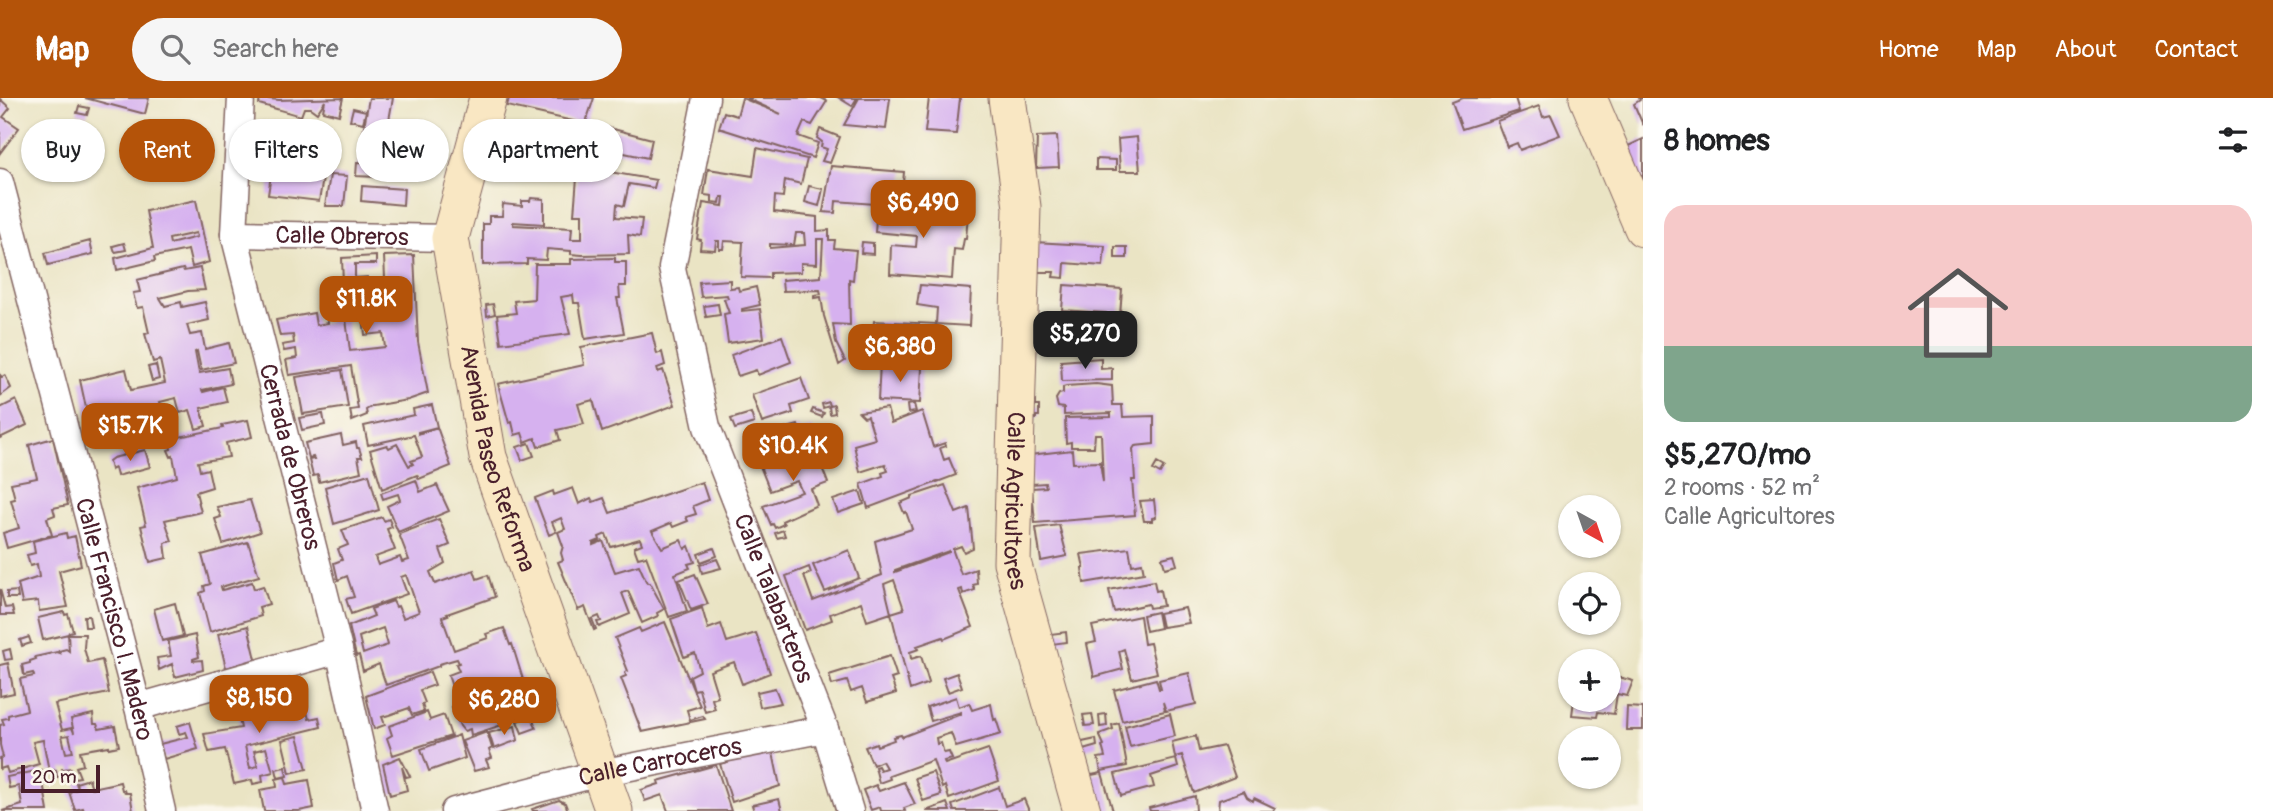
<!DOCTYPE html>
<meta charset="utf-8">
<style>
:root{--surface:#fff;--page:#f6f6f6;--text:#202124;--muted:#757577;--accent:#b45309}
body{margin:0;font-family:Pangolin,sans-serif;background:var(--page);color:var(--text);height:100vh;display:flex;flex-direction:column;font-size:26px;white-space:nowrap}
*{box-sizing:border-box;margin:0}
p{font-size:23px;color:var(--muted)}
.icon{flex:none;width:38px;height:38px;fill:none;stroke:currentColor;stroke-width:2;stroke-linecap:round;stroke-linejoin:round}
.map{position:relative;flex:1;overflow:hidden}
.panel{display:flex;flex-direction:column;background:var(--surface);width:630px}
.panel>*{flex:none}
.top-card{position:absolute;left:21px;top:21px;width:665px;height:63px;display:flex;gap:14px}
.needle{width:46px;rotate:140deg}
.buttons{position:absolute;left:1558px;top:397px;display:grid;gap:14px}
.buttons a{display:grid;place-items:center;width:63px;height:63px;border-radius:50%;background:var(--surface);box-shadow:0 2px 5px #0004;font-size:35px}
.scale{position:absolute;left:21px;bottom:18px;width:79px;box-sizing:border-box;padding-left:7px;border:4px solid #4a1f2b;border-top:0;font-size:19px;line-height:24px;white-space:nowrap;color:#4a1f2b;-webkit-text-stroke:5px #fbf7ec;paint-order:stroke}
.price{position:absolute;translate:-50% -60px;padding:0 16px;border-radius:14px;background:var(--accent);color:#fff;font-size:23px;line-height:46px;filter:drop-shadow(0 2px 4px #0008)}
.price::after{content:'';position:absolute;left:50%;top:42px;width:21px;height:16px;margin-left:-10px;background:inherit;clip-path:polygon(0 0,100% 0,50% 100%)}
.price.current{background:#222;color:#fff}
ul{padding:0;list-style:none}
li{display:grid;align-content:center;gap:14px;height:371px;padding:0 21px}
li span{display:grid;place-items:center;height:217px;border-radius:21px;color:#555}
li>.icon{margin-inline-start:auto}
span .icon{width:126px;height:126px;fill:#fffc;stroke-width:1}
li b{font-size:30px}
h2{display:flex;justify-content:space-between;align-items:center;height:84px;padding:0 21px;font-size:30px}
.chip{padding:0 24px;border-radius:32px;background:var(--surface);box-shadow:0 2px 5px #0004;font-size:24px;line-height:63px}
.chip.current{background:var(--accent);color:#fff}
header{display:flex;align-items:center;gap:42px;box-sizing:border-box;height:98px;padding:0 35px;background:var(--accent);color:#fff}
header strong{font-size:33px}
nav{display:flex;gap:38px;margin-inline-start:auto;font-size:24px}
.search{width:490px;height:63px;background:var(--page);display:flex;align-items:center;gap:18px;box-sizing:border-box;padding:0 24px;border-radius:38px;color:var(--muted);font-size:26px}
main{display:flex;flex:1;min-height:0}
.map>svg:first-child{display:block}
</style>
<header>
<strong>Map</strong>
<div class="search"><svg class="icon" aria-label="search" viewBox="0 0 24 24"><circle cx="10" cy="10" r="6"/><path d="M15 15l6 6"/></svg>Search here</div>
<nav><a>Home</a><a>Map</a><a>About</a><a>Contact</a></nav>
</header>
<main>
<div class="map">
<svg width="1643" height="713" viewBox="0 0 1643 713">
<rect width="100%" height="100%" fill="#fbf7ec"/>
<filter id="ink" filterUnits="userSpaceOnUse"><feTurbulence type="fractalNoise" baseFrequency=".0143" numOctaves="2"/><feDisplacementMap in="SourceGraphic" scale="14" xChannelSelector="R" yChannelSelector="G"/><feConvolveMatrix kernelMatrix="1 2 1 2 8 2 1 2 1" color-interpolation-filters="sRGB"/></filter>
<filter id="wash" filterUnits="userSpaceOnUse"><feTurbulence type="fractalNoise" baseFrequency=".00686" numOctaves="4" result="noise"/><feDisplacementMap in="SourceGraphic" scale="28" xChannelSelector="R" yChannelSelector="G"/><feGaussianBlur stdDeviation="1.57" result="paint"/><feColorMatrix in="noise" values="0 0 0 0 0 0 0 0 0 0 0 0 0 0 0 0 0 1.4 0 .05"/><feComposite in="paint" operator="in"/></filter>
<g filter="url(#wash)">
<rect width="100%" height="100%" fill="#eae4c4"/>
<g id="blocks">
<path fill="#d6b1ef" fill-rule="evenodd" d="M85 0H149L145 16Z
M260 0 279 2 343 0 339 17 323 13 325 3 317 15 310 10H304L301 18 259 6Z
M369 0H393L384 50 361 46Z
M509 0H594L586 24 652 41 648 60 605 51 608 38 605 37 598 72 656 82 654 90 629 86 624 108 617 106 616 119 642 121 640 139 628 137 629 156 582 157 571 156V153L547 151 546 162 527 161V166L483 167V126H489V118H502L503 106 522 108V103H530L531 100 544 101V126L513 124V127L572 130 571 141H582V116H574L578 68 586 26 507 8Z
M742 0 781 16 746 0H821L827 3 812 27 804 24 798 38 818 45 813 60 719 30 724 14 737 18Z
M839 0H857L852 8Z
M859 0H890L886 31 844 27Z
M929 0H960L956 36 925 34Z
M1463 0H1515L1519 13 1462 31 1452 4Z
M1639 0H1643V27L1634 6 1640 2Z
M0 1 10 10 3 19 19 30 0 55Z
M79 8 89 10 87 17 77 15Z
M1539 8 1543 19 1551 17 1560 37 1520 52 1517 45 1507 49 1497 23Z
M353 10 366 13 363 25 350 22Z
M255 25 289 30 287 43 304 45 299 73 312 74 315 47 334 49 330 76 324 75 319 103 268 97 272 70 251 68 252 59H257V52L274 53V49L281 50 283 42 252 38Z
M820 31 840 39 830 65 822 63 827 51 821 49 822 44 817 40Z
M1057 38 1059 69 1036 70 1037 39Z
M1137 39 1140 73H1120L1118 41Z
M1643 41V86L1626 49Z
M757 50 807 61 801 86 785 82 783 99 775 98 774 114 817 119V133L829 132V142H835L834 150 856 152 853 182 849 181 850 227 833 226 836 245 845 263 839 267 824 218 821 199 814 200V197L821 196 820 192 783 193 782 182 821 179 823 141H817V166L801 165V174L770 175V180L741 179 743 144 724 143 723 151H719V143H716L715 152 700 151 701 142 697 141 703 105 723 108 724 99H721L720 105 712 104V98L704 97 708 71 753 78ZM796 135H804L805 147 770 150V146L794 147Z
M1096 61 1116 62V72H1096Z
M357 64 397 66 396 80 356 78Z
M831 68 904 74 901 108 836 103 835 115 823 114Z
M330 77 347 78 344 108H325Z
M362 88 404 91 403 107 361 103Z
M809 88 823 91 819 108 805 104Z
M196 102 209 164 192 169 188 152 154 159 155 163 117 172 115 160 153 150 146 113ZM196 135 197 139 170 146 169 141Z
M877 108 968 116 966 141H964L962 152 954 151 952 181 890 176 891 147 916 149 917 138 875 134Z
M90 143 93 156 48 167 45 155Z
M862 144 873 145V156L861 155Z
M1034 144 1105 148 1103 168 1065 165 1064 180 1053 179 1054 174H1032Z
M124 145 126 152 115 154 113 148Z
M1115 149H1127V160H1115Z
M414 157 418 244 428 295 408 302 373 308 366 312 367 317 352 323 350 312 358 311 351 268 289 277 286 262 297 260 296 251 284 253 282 247 294 245 293 237 280 238 276 222 314 215 316 227 328 225 327 214 344 211 342 160 376 158V166H355V180L367 179V184L382 183 384 202H386L384 158ZM363 219 365 237 383 235 385 249 350 253 346 221Z
M615 160V164H626V188H619L620 200H617L624 235 585 241 579 205H574L573 197 561 199 570 236 501 245 497 217 516 215 514 203 534 201 535 166H571V161Z
M200 170 205 192 188 193 160 200 165 208 181 204 182 209 205 204 209 222 187 227 190 237 202 235 205 251 229 245 234 265 201 272 197 253 195 254 199 275 228 270 231 286 202 292 203 294 223 289 227 304 201 310 206 328 196 331 190 312 180 315 176 300 160 304 165 322 161 323 164 339 147 343 143 325 131 327 127 311 88 319 80 282 126 271 131 292 165 285 160 262 153 264 145 236 149 235 143 209 137 210 135 203 133 195 140 194 137 182 183 171 184 173Z
M730 182V190L738 189 739 193 756 189 760 207 742 211V213L760 211 764 240 728 245 724 216 729 215 724 201 728 200 727 197 701 199 699 184Z
M920 187 971 191 969 228 936 226 935 237H926V244H921L920 262 888 261 887 233 873 232 874 223 936 226 937 210 917 207Z
M1064 187 1122 191 1120 217 1118 219H1106V215L1062 212Z
M493 206 495 216 487 218 486 207Z
M718 206 720 217 706 219 704 208Z
M1112 229V250L1082 251V230Z
M652 235 657 256 662 254 665 267 657 270 658 274 663 272 675 307 602 334 593 302 578 306 584 326 557 332 560 342 538 349 535 340 525 344 522 335 515 337 512 324 509 325 498 286 584 267 581 249Z
M782 238 791 264 758 277 756 272 738 278 731 257Z
M1101 260V271L1112 270V282L1062 283 1061 263Z
M880 265 922 270 920 305 878 303Z
M156 267 159 281 152 283 148 269Z
M342 272 348 309 303 316 296 279Z
M0 277 2 279 5 277 11 290 0 298Z
M801 280 809 302 791 308 793 315 762 325 752 297Z
M1096 286 1112 288 1113 307H1122L1123 319 1154 318V346L1135 348 1133 351 1135 382H1132L1135 417 1035 425 1032 390 1046 389 1045 385 1032 386 1030 357 1072 352 1073 365 1100 364 1103 384 1101 336H1095L1094 349H1071V344L1066 345 1065 320 1111 319V315L1064 317V310L1058 309 1056 301 1059 296 1063 295V289L1066 288Z
M16 302 27 327 0 340V310Z
M829 304 830 308 834 307 835 315 830 316 829 308 823 310 822 306Z
M914 306 916 314 908 315 907 307Z
M432 307 437 329 418 334V336L437 329 451 368 419 381 417 377 382 391 370 352 387 347 389 350 397 346 409 368 413 366 411 363 422 359 414 337 368 347 364 328 414 317 413 311Z
M1027 308H1039V318H1036V321H1027Z
M887 310 891 325 922 313 933 349 945 345 946 348 940 350 944 362 949 360 956 377 868 410 861 386 883 378 882 375 888 373 885 366 860 374 854 347 875 341 868 318 864 319 859 314Z
M813 311 824 315 822 319 811 315Z
M751 315 754 325 735 331 731 321Z
M323 316 325 327 302 332 299 320Z
M248 322 252 339 226 345 229 359 198 364 200 373 208 371 212 389 196 394 201 414 165 422 172 443 165 445 167 460 150 464 141 428 146 427 137 390 177 379 173 358 171 359 168 352 171 351 169 341 223 330 222 327Z
M798 327 800 333 812 329 817 343 792 352 784 331Z
M341 337 343 347 356 344 357 350H359L362 359H358L361 374 319 384 318 377 313 378 309 362 314 361 313 359 309 360 305 345Z
M53 340 68 407 53 410 55 417 47 420 52 437 7 450 3 435 19 430 11 402 15 401 11 385 37 380 29 347Z
M529 345 534 358 522 362 517 349Z
M813 347 828 385 811 391 817 407 782 423 784 426 775 430 773 426 771 427 763 408 802 394 797 383 770 393 760 368Z
M145 352 150 369 117 378 115 370 111 372 109 363 113 360Z
M1157 365 1164 369 1160 376 1153 372Z
M369 376 379 412 334 426 325 389Z
M416 382 420 394 437 387 449 413 398 434 387 408 400 402 398 396 383 401 381 395Z
M702 384 708 402 693 408 696 416 686 419 688 423 673 429 671 425 652 433 662 450 681 442 685 451 689 448 695 464 688 466 690 470 675 476 687 513 669 519 646 458 638 460 634 449 642 446 640 441 611 449 606 436 599 439 600 442 593 445V447L603 443 615 474 639 467 647 485H650L664 511 657 515 658 518 642 525 628 493 622 495 630 516 599 529 597 524 601 523 599 518 592 521 596 531 594 532 585 509 578 512 558 464 563 462 561 455 563 448 558 434 565 431 561 420 552 424 556 434 549 437 535 400 553 393 554 397 573 390 579 406 591 400 593 404 604 400 610 415Z
M945 387 956 415 969 410 973 450 964 454 961 448 953 451V453L961 476 976 471 977 486 973 487 975 492 963 496 962 491 959 492 973 529 944 541 943 539 917 548 919 551 910 554 911 561 921 558 929 585 910 592 891 515 904 511 894 482 884 486 891 515 867 523 861 504 830 516 832 522 805 532 786 478 809 469 811 475 804 478 813 503 882 477 875 443 912 431 906 414 904 415 900 405 912 400V398ZM949 453V454L895 474V472Z
M860 393 864 406 838 415 833 402Z
M250 402 260 434 223 446 215 421 221 419 217 409Z
M1154 402 1156 419 1152 420V423H1144L1140 403Z
M382 419 384 423 389 421 392 429 387 431 395 452 375 459 378 467 400 459 402 464 409 462 399 436 439 421 450 447 440 451 445 465 430 474 435 486 474 472 477 481 488 477 495 499 447 516 448 517 442 519 454 552 488 540 486 536 504 530 510 547 512 546 529 601 522 604 523 607 518 609V611L500 618 502 627 471 637 470 631 464 633 460 628 452 609 458 606 448 577 459 573 456 566 459 565 457 561 439 566V568L386 587 379 566 363 573 359 557 356 558 349 528 374 518 371 511 393 503 396 509 398 508 403 520 419 514 406 477 401 479 407 496 351 516 346 501 354 499 347 478 338 482 334 465 342 462 338 451 348 447 342 432ZM383 530 388 547 363 556 359 539ZM507 589 508 590 479 602 478 599Z
M1059 427 1067 458 1041 463 1036 430Z
M783 432 785 438 777 440 775 435Z
M66 435 67 440 75 438 81 467 59 473 68 509 39 513 38 503 22 505 18 486 39 479 37 466 30 468 27 457 35 455 33 443Z
M248 444 259 478 221 489 222 492 252 484 254 491 263 488 269 506 259 509 261 518 210 534 200 495 205 493 204 488 210 486 202 457Z
M714 450 717 458 701 464 698 456Z
M1129 450 1132 467 1142 465 1144 475 1084 485 1082 470H1084L1081 456Z
M849 452 859 480 825 494 813 467Z
M1174 457 1177 467 1165 470 1162 460Z
M717 461 721 470 702 475 700 467Z
M695 476 708 506 691 512 679 482Z
M1154 483 1156 493 1160 492 1163 508 1149 510 1148 506 1114 514 1109 492Z
M0 491 5 510 12 509 14 517H0Z
M17 493 18 500H7V494Z
M175 505 183 538 162 543 154 511Z
M702 510 708 531 721 526 727 544 756 535 770 575 742 586 734 564 710 573 718 599 712 601 715 611 705 614 699 591 694 592 690 578 700 573 695 555 684 559 671 521Z
M1185 510 1189 525 1162 529 1159 515Z
M64 514 65 517 68 516 73 533 69 534 68 536H85L84 550 88 565 102 562 109 595 55 606 62 632 72 630 74 635 71 621 93 616 94 626H97L99 631 115 628 119 648 109 650V648L80 653 83 667 76 669 80 679 74 680 71 670 62 671 64 678 57 679 56 672 49 673 43 642 33 644 39 666 8 675 6 669 0 671V660L3 659 0 647V627L4 626 2 621 8 620V617L27 612 20 581 34 578 33 575 24 577 22 567 30 565V563L36 561 35 559 57 554 60 555 59 553 66 551 69 553 68 536 43 542 38 520ZM69 637 73 654 66 655 62 638Z
M1157 514 1160 530 1146 533 1143 517Z
M84 518H89L91 529H85Z
M1140 518 1144 546 1150 545 1157 575 1132 581 1124 551 1119 553 1123 571 1094 579 1087 546 1096 544 1092 528Z
M665 524 700 608 687 612 690 622 703 618 705 621 642 634 621 580 626 578 625 574 628 573 615 540 639 530 641 534Z
M248 528 256 561 226 570 218 536Z
M1066 534 1067 544 1052 546 1050 536Z
M195 537 199 559 193 561V563L202 562 203 572 175 579 172 566 159 572 157 560 171 558 168 543Z
M29 539 31 545 22 548 20 542Z
M10 551 12 561 5 562 3 553Z
M890 558 897 579 891 581 896 595 867 604 862 590 851 594 847 583 832 587 829 577Z
M8 565 14 595 0 598V567Z
M430 574 435 587 420 592 425 605 422 606 424 613 412 617 409 610 389 617 382 619 385 627 374 631 366 598Z
M957 575 962 589 948 594 943 580Z
M1189 575 1196 606 1166 613 1163 604 1165 613 1122 623 1114 592 1156 581 1159 591H1161L1159 582Z
M1608 576 1633 583 1627 598 1617 596 1614 616 1598 614 1597 619 1572 617 1574 602H1608Z
M775 590 781 605 760 609 757 594Z
M290 595 295 613 306 610 309 621 319 619 321 629 245 648 250 670 258 668 254 653 266 650 273 674 262 677 263 684 253 686 252 682 234 686 225 651 209 654 204 636 241 630 236 608 242 607 243 610 252 608 251 605Z
M956 599 959 609 969 605 972 612 991 606 994 622 996 621 1001 636 956 649 951 635 936 640 937 646 941 645 944 655 949 654 952 661 944 663 945 666 988 651 999 683 949 701 945 688 942 690 933 662 889 678 890 681 879 685 875 669 878 668 880 672 886 670 882 663 873 667 865 649 876 645 877 648 894 642 893 639 901 637 902 639 961 616V614L931 623 927 609Z
M1627 609 1643 610V632H1626Z
M427 614 430 622 444 617 451 638 393 657 387 640 392 637 389 628Z
M1092 616 1094 627 1085 628 1083 617Z
M1106 616 1107 628 1100 629 1099 617Z
M1170 616 1175 638 1130 649 1125 628Z
M532 618 536 630 522 635 517 623Z
M190 624 198 651 164 661 160 646 188 639 186 634 179 636 177 628Z
M1119 625 1127 668 1101 673 1098 660 1105 659 1102 648 1104 647 1099 636 1113 631 1112 627Z
M515 628 518 642 494 651 489 635Z
M487 634 492 650 489 652 492 660 486 662 489 669 474 673 462 643Z
M459 637 465 660 429 673 421 651Z
M298 638 307 671 290 675 282 642Z
M1196 638 1199 653 1224 648 1235 679 1194 695 1182 657 1175 659 1172 644Z
M1096 641 1097 648 1083 652 1078 645Z
M772 650 780 688 732 704 720 666Z
M400 659 410 678 406 679 402 669 407 692 390 697 383 666Z
M1176 661 1178 669 1151 678 1154 689 1121 698 1115 676Z
M716 667 731 713H668L662 697 645 703 641 692 659 686 658 683Z
M285 669 287 678 278 680 276 671Z
M41 672 48 713H2L22 707 19 688 9 690 7 679Z
M933 674 941 697 923 703 915 680Z
M1102 675 1113 713H1097L1086 678Z
M285 679 287 686 309 682 314 710 299 713H264L260 692 277 689 276 681Z
M89 681 92 690 120 684 122 692H124L125 695H130L133 713H84L83 710 75 712 69 694 78 691 76 685Z
M904 684 915 706 904 710 905 713H881L880 709 871 712 863 692 876 687 879 693Z
M999 689 1005 708 1024 701 1029 713H954L952 707Z
M1244 693 1247 699 1253 703 1254 700 1275 710 1273 713H1218L1219 702Z
M1195 698 1196 713H1150L1149 710Z
M779 701 782 713H754L752 707Z
M559 702 565 705 568 713H533L532 711Z
M947 705 950 713H926Z"/>
</g>
</g>
<g filter="url(#ink)">
<use href="#blocks" fill-opacity="0" stroke="#826461" stroke-width="2"/>
<g fill="none" stroke-linecap="round" stroke-linejoin="round">
<g stroke="#826461" stroke-width="29">
<g id="street">
<path id="s1" d="M241 0 234 136 339 552 375 713"/>
<path id="s2" d="M706 0 672 170 707 329 825 631 850 713"/>
<path id="s3" d="M0 84 138 609 162 713"/>
<path id="s4" d="M234 136 450 140"/>
<path d="M138 609 339 552"/>
<path id="s5" d="M454 713 600 675 825 631"/>
</g>
</g>
<g stroke="#826461" stroke-width="39">
<g id="secondary">
<path id="s6" d="M488 0 450 140 488 359 614 713"/>
<path id="s7" d="M1007 0 1022 109 1012 464 1082 713"/>
<path d="M1588 0 1643 130"/>
</g>
</g>
<use href="#street" stroke="#fff" stroke-width="26"/>
<use href="#secondary" stroke="#f9e7c3" stroke-width="37"/>
</g>
</g>
<g text-anchor="middle" dominant-baseline="central" stroke-width="5" stroke-linejoin="round" paint-order="stroke">
<g font-size="24" fill="#4a1f2b" stroke="#fbf7ec">
<text stroke="none"><textPath href="#s4" startOffset="108">Calle Obreros</textPath></text>
<text stroke="none"><textPath href="#s1" startOffset="366">Cerrada de Obreros</textPath></text>
<text stroke="none"><textPath href="#s6" startOffset="371">Avenida Paseo Reforma</textPath></text>
<text stroke="none"><textPath href="#s7" startOffset="404">Calle Agricultores</textPath></text>
<text stroke="none"><textPath href="#s2" startOffset="520">Calle Talabarteros</textPath></text>
<text stroke="none"><textPath href="#s3" startOffset="452">Calle Francisco I. Madero</textPath></text>
<text stroke="none"><textPath href="#s5" startOffset="212">Calle Carroceros</textPath></text>
</g>
</g>
</svg>
<div class="buttons">
<a><svg class="needle" viewBox="-14 -14 28 28"><path d="M0-13l5 13h-10z" fill="#e53935"/><path d="M0 13l5-13h-10z" fill="#757577"/></svg></a>
<a><svg class="icon" aria-label="locate" viewBox="0 0 24 24"><circle cx="12" cy="12" r="6"/><path d="M12 2v4M12 18v4M2 12h4M18 12h4"/></svg></a>
<a>+</a>
<a>−</a>
</div>
<div class="scale">20 m</div>
<b class="price" style="left:923px;top:142px">$6,490</b>
<b class="price" style="left:366px;top:238px">$11.8K</b>
<b class="price current" style="left:1085px;top:273px">$5,270</b>
<b class="price" style="left:900px;top:286px">$6,380</b>
<b class="price" style="left:130px;top:365px">$15.7K</b>
<b class="price" style="left:793px;top:385px">$10.4K</b>
<b class="price" style="left:259px;top:637px">$8,150</b>
<b class="price" style="left:504px;top:639px">$6,280</b>
<div class="top-card">
<a class="chip">Buy</a>
<a class="chip current">Rent</a>
<a class="chip">Filters</a>
<a class="chip">New</a>
<a class="chip">Apartment</a>
</div>
</div>
<section class="panel">
<h2>8 homes<svg class="icon" aria-label="filters" viewBox="0 0 24 24"><path d="M4 7h16M4 17h16"/><circle cx="9" cy="7" r="2"/><circle cx="15" cy="17" r="2"/></svg></h2>
<ul>
<li><span style="background:linear-gradient(#f6c9c9 65%,#7fa58c 0)"><svg class="icon" aria-label="home" viewBox="0 0 24 24"><path d="M3 11l9-7 9 7M6 9v11h12V9"/></svg></span><div><b>$5,270/mo</b><p>2 rooms · 52 m²</p><p>Calle Agricultores</p></div></li>
</ul>
</section>
</main>
